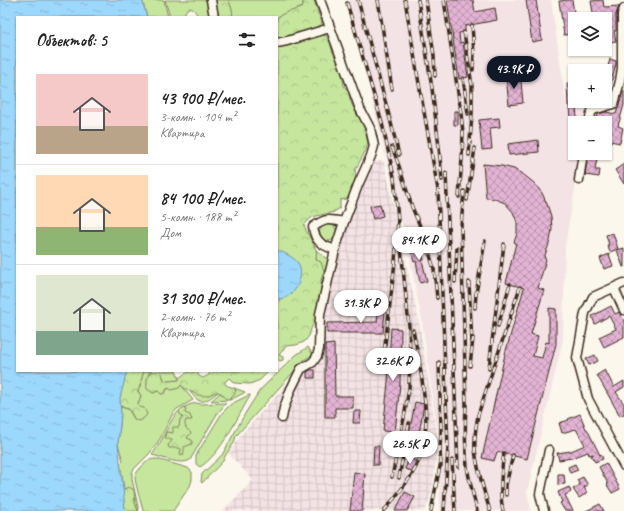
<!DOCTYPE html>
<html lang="ru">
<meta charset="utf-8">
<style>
:root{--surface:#fff;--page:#f2f2f2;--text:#222;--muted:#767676;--line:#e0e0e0;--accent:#111827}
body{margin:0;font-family:Caveat,sans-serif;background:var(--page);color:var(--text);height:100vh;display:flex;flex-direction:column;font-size:15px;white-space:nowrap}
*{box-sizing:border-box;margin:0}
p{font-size:13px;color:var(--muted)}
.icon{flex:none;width:22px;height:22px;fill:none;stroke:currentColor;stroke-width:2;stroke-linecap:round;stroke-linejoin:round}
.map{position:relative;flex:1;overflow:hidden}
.sheet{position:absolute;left:16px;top:16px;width:262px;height:356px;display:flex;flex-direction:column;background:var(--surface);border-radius:0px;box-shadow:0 1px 3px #0004}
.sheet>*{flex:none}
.controls{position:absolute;left:568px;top:12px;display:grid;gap:8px}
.controls a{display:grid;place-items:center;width:44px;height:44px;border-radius:0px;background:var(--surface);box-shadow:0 1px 3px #0004;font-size:20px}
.price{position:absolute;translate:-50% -34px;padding:0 9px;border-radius:14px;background:#fff;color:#222;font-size:13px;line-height:26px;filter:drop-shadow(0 1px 2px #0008)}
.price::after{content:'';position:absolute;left:50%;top:24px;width:12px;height:9px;margin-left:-6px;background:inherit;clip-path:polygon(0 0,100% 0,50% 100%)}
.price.on{background:var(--accent);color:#fff}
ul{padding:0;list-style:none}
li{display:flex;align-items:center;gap:12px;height:100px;padding:0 20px}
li+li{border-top:1px solid var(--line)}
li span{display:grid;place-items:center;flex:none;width:112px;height:80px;border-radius:0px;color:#555}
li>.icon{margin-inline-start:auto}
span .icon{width:48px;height:48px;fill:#fffc;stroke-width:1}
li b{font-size:17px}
h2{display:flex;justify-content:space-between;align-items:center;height:48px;padding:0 20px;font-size:17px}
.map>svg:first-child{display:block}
</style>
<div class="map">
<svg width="624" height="511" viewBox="0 0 624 511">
<defs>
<pattern id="industrial-grid" width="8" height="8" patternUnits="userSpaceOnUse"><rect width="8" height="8" fill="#f4e3e5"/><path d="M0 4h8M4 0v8" fill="none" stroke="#d2c3c4"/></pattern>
<pattern id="forest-crowns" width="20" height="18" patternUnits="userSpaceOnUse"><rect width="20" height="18" fill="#c6e59d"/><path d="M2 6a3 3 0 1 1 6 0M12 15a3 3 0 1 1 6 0" fill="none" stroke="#abc587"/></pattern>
<pattern id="water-ripples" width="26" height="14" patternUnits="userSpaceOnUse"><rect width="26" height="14" fill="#9cd7fc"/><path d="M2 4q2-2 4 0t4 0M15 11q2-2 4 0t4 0" fill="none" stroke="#87b9d8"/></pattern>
<pattern id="building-cross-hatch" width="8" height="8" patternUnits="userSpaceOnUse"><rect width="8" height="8" fill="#e3b3d4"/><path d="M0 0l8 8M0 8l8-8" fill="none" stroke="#b992ab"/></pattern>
</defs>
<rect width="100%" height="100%" fill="#fbf7ec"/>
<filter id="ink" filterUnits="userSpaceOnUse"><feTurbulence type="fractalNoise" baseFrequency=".025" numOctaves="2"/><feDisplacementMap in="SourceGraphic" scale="8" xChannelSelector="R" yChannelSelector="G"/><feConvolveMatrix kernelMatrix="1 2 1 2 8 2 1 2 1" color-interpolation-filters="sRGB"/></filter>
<g filter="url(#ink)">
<path fill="#f4e3e5" d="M348 0H551L567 109 588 107 585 123H575V153H581L565 246 563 340 527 492 531 511H440L438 437 422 321 407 244Z"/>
<path fill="url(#industrial-grid)" d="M384 161 419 322 438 442 432 492 425 511H223L253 480 229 454 239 437 308 360 321 353 325 317 335 250 363 162Z"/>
<path fill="#c6e59d" stroke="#80885e" d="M142 0H164L168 17H147Z
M165 0H208L211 17H198C196 12 194 8 188 8L185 12V17H170Z
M229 0H303V7L279 16 277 18 232 17C234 10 230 7 229 0Z
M328 223 334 226 337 231 336 237 330 241C323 240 321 238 319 232L322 226Z
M316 250 328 260 321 294V280L324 271 316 260Z
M308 347 311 352 314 354V356H310L304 360 236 436 234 443 225 456 223 461 202 483 201 482 202 474 222 455 246 412 260 390 296 355Z
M144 371H152L149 373 147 380 153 393 158 391 161 394 165 393C167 387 175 386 181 385L193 400 177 409 172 415 161 437 156 445 149 454 134 469 132 473V479L139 511H138L135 503 134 490 124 489 120 464 123 461 118 444 120 425V407L128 409 135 420 139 408 138 403 141 396 138 391C141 385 141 378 144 371Z
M161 371H176L179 378V380L169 381 164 380Z
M234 388 245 392 244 393 230 400 211 401 220 393 223 395 235 390Z
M188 389C193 392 202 395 208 395 211 394 214 392 218 392 202 405 200 405 188 389Z
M249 395H250V396C237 418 221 454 200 467L196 464V456L198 452 222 413 231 404Z
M196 403 201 404 225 403H226L217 414 190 460C181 466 162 457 152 455 155 450 159 445 162 439 171 422 175 407 196 403Z
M157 459 188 468 192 472V480L190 486 173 511H143C142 506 134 480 135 476 136 472 146 461 150 460 152 459 154 459 157 459Z"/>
<path fill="url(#forest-crowns)" stroke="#80885e" d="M214 0H229C230 7 234 10 232 17H216Z
M303 0H314L322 24 321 28 277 40V18C285 11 294 11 303 7Z
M323 34 326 36 330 42 332 50 341 68 344 86 349 92 350 100 358 117 363 122 368 143 366 150 355 170C358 179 350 188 350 197L346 199 340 200V208L334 212 312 217 304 225C307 235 313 241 316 250 317 253 316 257 316 260L321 262 324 271 321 280V294L317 301 319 312 311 329 309 336 304 342 296 345 286 346 279 355 283 357V360L280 361 277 359V303L279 301 281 296 277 252V46Z
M120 371H144C141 378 141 385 138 391L141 396 138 403 139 407 144 408 147 414C144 419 141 422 135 420L129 409 118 405Z
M152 371H161L164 380 169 381 179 380V378C184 374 190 370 197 372L199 376 203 378 209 375 210 371H269L260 380 250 384 234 383 229 378 225 382V384L228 386 234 388 236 390 234 395 230 399H226C218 386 214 395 204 396 198 396 184 389 181 385L179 388 172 390 168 388 166 390 165 393 161 394 158 391 153 393 147 389C146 382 147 376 152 371Z
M185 407 186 409 185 413 190 415 192 420H186C183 426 187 429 191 433L187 438 192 440V444L184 447V451L183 455 180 454 181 449 179 448H169L168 445 172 441V440L168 439H166L165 437 166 432 173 433V427H179L180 419 183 417 180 414 179 411 182 408Z
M129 487 134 490 135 503 138 511H123L121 490Z"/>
<path fill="url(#water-ripples)" stroke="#7592a3" d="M0 0H142L147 17H17V371H127L120 398 121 415 118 444 123 487 125 511H0Z
M277 250C283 252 295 258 298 263 306 277 294 300 277 299Z"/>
<path fill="url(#building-cross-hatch)" stroke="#3b2a1e" d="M447 0H473L475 12 495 8 497 20 465 26V32L459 33 460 43 463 42 468 77 459 79Z
M526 0H536L542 40 532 42Z
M568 0H572L575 18V34L564 35 559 1Z
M603 0 604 7 619 6 616 14V31H614L616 41 609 42V39L605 40V19H594L591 1Z
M610 59 616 61V64L607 100 605 101V77Z
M518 76 519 81H521L523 103 509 105 506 77Z
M575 82V101H589V105L576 106 577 119 571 120 570 106H568L567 83Z
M623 91H624V105L618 126 623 128 620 143 605 140V123H596L598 114 606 112 616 114Z
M454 111H458V125H454Z
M499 118 500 127 490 128 492 149 482 150 479 120Z
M538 140 539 152 509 155 508 144Z
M588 153H598L595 170H600L599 177 585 175Z
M483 164 502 166 514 169 524 175 534 183 542 193 547 204 551 216 552 229 550 241 544 258 546 259 538 288 544 290 531 334 538 336 533 356 542 358 546 342 549 343V308L556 309V344L527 459 497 452 494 461 482 458 505 354 524 288 506 283 516 243 514 242 517 234V222L513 212 505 203 495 199 486 198Z
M624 164V184L615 170Z
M380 204 383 216 373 219 370 206Z
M613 233 618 249 610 252 607 245H609L606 235Z
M419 243 424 260H422L427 281 420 283 416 261 414 262 410 245Z
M624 248V267H623L617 250Z
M609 254 613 266 604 269 600 258Z
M379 299 386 301 383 333H327V323L377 322Z
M611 306 615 314 619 312 624 321V337L604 347 599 337 616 329 609 316 595 324 592 316Z
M391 328 401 329 400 384 395 432 383 431 388 382Z
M334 344 335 396H353V408H335V417H325V345Z
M595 355 598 361 589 365 586 359Z
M310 370H315V378H307V372Z
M605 370 614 387 624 381V387L616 392 624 404V414L620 416 597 375Z
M415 402 424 404 416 452 406 451Z
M354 411H361L360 423H353Z
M580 414 586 429H587L600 455 601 454 603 459 595 462 591 456 593 455V454L589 455 588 452 572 458 559 460 557 453 571 451 585 445 576 429 562 433 559 423 569 420 568 419Z
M374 446H379L378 465H373Z
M409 458 416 461 412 471 405 469Z
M606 463 620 489 612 493 607 485 608 484 599 467Z
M575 464 578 470 570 473 568 467Z
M354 472 365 474 362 511H350Z
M558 474H564L565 484 558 485Z
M583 477 588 485 584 487 587 493 579 498 573 489 580 485 577 480Z
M569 487 571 492 565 495 573 511H565L560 503 562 502 558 492Z
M405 492 415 497 407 511H395Z
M600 504 604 511H586Z"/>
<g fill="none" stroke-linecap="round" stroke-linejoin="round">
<g stroke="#3b2a1e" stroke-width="11">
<path id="minor" d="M211 0 214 17
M277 43 287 41 330 28
M589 123 591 113 593 110 614 104 620 81 622 68V14L624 9
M579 180 583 153
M335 250C322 245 315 242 313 227 326 218 329 219 344 222
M624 283 593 297 585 313 577 358 588 399 624 466
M614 288 624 310
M282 418 284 408 291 389 301 369 313 362 317 356 319 349 320 314 335 250 344 222 358 185 371 156 374 146 370 128 360 109 320 0
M544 511 540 494 549 450"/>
</g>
<use href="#minor" stroke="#fbf7ec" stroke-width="8"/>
<g stroke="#3b2a1e" stroke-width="3.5">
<path id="rail" d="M358 0 390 119 399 155
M378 0 392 89
M405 0 418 78 438 190 448 447 444 511
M418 0 432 88 439 147 442 180
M426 0 434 56 435 76
M444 0 461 113 463 133 462 159 459 197
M347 3 382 123 394 177 398 219 395 262 382 369
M472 25 474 54 473 70
M464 32 472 86V114L469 155
M463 78 468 114
M392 147 399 166 412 207 425 238 434 269 437 298
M446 173 458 467
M464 191 461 226 466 404C465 425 465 446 467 466 469 481 474 496 477 511
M467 200 475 148
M455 282 457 248
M469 282 472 343
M475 308 476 294 485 241
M498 326 510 284
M439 362 441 430 440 450 441 466
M470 366 473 338
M489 369 491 350 504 244
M452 460 455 511
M392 477 404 418 409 388 410 355 409 326 400 239
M399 478 409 423
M506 495V485L513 455
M384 511C394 498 407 484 415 469 431 438 426 406 421 373 419 359 416 345 413 330
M431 511 441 461
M490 511C484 491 477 470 475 449 474 438 476 426 478 415L520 287
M503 511C499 492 501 472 504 453"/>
</g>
<use href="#rail" stroke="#fbf7ec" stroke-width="2" stroke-dasharray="6" stroke-linecap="butt"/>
</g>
</g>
</svg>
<div class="controls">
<a><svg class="icon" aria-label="layers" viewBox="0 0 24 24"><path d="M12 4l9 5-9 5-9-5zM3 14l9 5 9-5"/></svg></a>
<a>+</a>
<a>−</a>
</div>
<b class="price on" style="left:514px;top:90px">43.9K ₽</b>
<b class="price" style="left:419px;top:261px">84.1K ₽</b>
<b class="price" style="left:361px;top:324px">31.3K ₽</b>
<b class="price" style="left:393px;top:382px">32.6K ₽</b>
<b class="price" style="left:410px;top:465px">26.5K ₽</b>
<section class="sheet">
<h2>Объектов: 5<svg class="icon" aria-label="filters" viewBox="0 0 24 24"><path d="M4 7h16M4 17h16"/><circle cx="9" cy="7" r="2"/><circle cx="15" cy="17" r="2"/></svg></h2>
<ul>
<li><span style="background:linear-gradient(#f6c9c9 65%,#b9a48a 0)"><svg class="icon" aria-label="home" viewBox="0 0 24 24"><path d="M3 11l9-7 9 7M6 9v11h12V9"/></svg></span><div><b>43 900 ₽/мес.</b><p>3-комн. · 104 m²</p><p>Квартира</p></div></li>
<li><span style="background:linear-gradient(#ffd9b3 65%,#8fb573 0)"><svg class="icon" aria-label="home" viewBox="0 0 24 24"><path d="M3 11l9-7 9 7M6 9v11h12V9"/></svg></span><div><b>84 100 ₽/мес.</b><p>5-комн. · 188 m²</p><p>Дом</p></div></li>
<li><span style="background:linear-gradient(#dfe7d0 70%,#7fa58c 0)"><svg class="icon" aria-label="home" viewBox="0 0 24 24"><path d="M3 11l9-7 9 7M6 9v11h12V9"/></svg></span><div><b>31 300 ₽/мес.</b><p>2-комн. · 76 m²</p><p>Квартира</p></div></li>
</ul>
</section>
</div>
